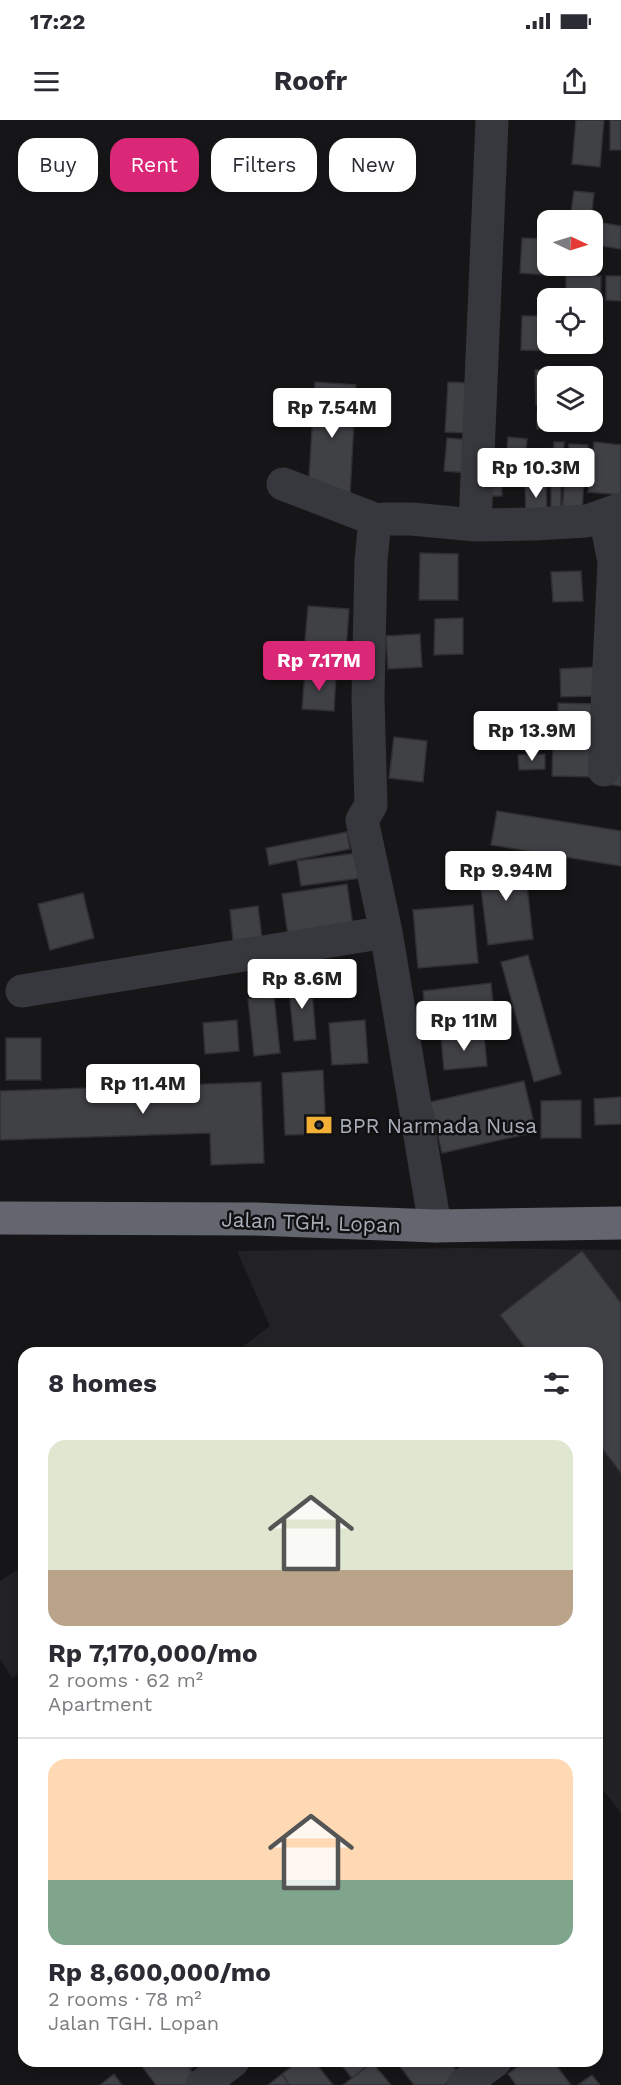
<!DOCTYPE html>
<meta charset="utf-8">
<style>
:root{--surface:#fff;--page:#f2f2f3;--text:#2b2b33;--muted:#7c7c81;--line:#e1e1e2;--accent:#db2777}
body{margin:0;font-family:"Work Sans",sans-serif;background:var(--page);color:var(--text);height:100vh;display:flex;flex-direction:column;font-size:22px;white-space:nowrap}
*{box-sizing:border-box;margin:0}
p{font-size:20px;color:var(--muted)}
.icon{flex:none;width:33px;height:33px;fill:none;stroke:currentColor;stroke-width:2;stroke-linecap:round;stroke-linejoin:round}
.map{position:relative;flex:1;overflow:hidden}
.sheet{position:absolute;left:18px;top:1227px;width:585px;height:720px;display:flex;flex-direction:column;background:var(--surface);border-radius:18px;box-shadow:0 3px 9px #0003}
.sheet>*{flex:none}
.top-card{position:absolute;left:18px;top:18px;width:585px;height:54px;display:flex;gap:12px}
.needle{width:39px;rotate:94deg}
.tools{position:absolute;left:537px;top:90px;display:grid;gap:12px}
.tools a{display:grid;place-items:center;width:66px;height:66px;border-radius:12px;background:var(--surface);box-shadow:0 3px 9px #0003;font-size:30px}
.price{position:absolute;translate:-50% -51px;padding:0 14px;border-radius:6px;background:#fff;color:#222;font-size:20px;line-height:39px;filter:drop-shadow(0 2px 3px #0008)}
.price::after{content:'';position:absolute;left:50%;top:36px;width:18px;height:14px;margin-left:-9px;background:inherit;clip-path:polygon(0 0,100% 0,50% 100%)}
.price.current{background:var(--accent);color:#fff}
ul{padding:0;list-style:none}
li{display:grid;align-content:center;gap:12px;height:318px;padding:0 30px}
li+li{border-top:2px solid var(--line)}
li span{display:grid;place-items:center;height:186px;border-radius:18px;color:#555}
li>.icon{margin-inline-start:auto}
span .icon{width:108px;height:108px;fill:#fffc;stroke-width:1}
li b{font-size:26px}
h2{display:flex;justify-content:space-between;align-items:center;height:72px;padding:0 30px;font-size:26px}
.chip{padding:0 21px;border-radius:18px;background:var(--surface);box-shadow:0 3px 9px #0003;font-size:21px;line-height:54px}
.chip.current{background:var(--accent);color:#fff}
.status{display:flex;justify-content:space-between;align-items:center;height:42px;padding:0 30px;background:var(--surface);direction:ltr}
.status svg{height:16px;fill:currentColor}
header{display:flex;justify-content:space-between;align-items:center;height:78px;padding:0 30px;background:var(--surface);font-size:27px;font-weight:700}
.map>svg:first-child{display:block}
</style>
<div class="status"><b>17:22</b><svg viewBox="0 0 49 12"><path d="M0 12V9h3v3zM5 12V6h3v6zM10 12V3h3v9zM15 12V0h3v12zM26 1h20v11H26zM47 4h2v5h-2z"/></svg></div>
<header><svg class="icon" aria-label="menu" viewBox="0 0 24 24"><path d="M4 6h16M4 12h16M4 18h16"/></svg>Roofr<svg class="icon" aria-label="share" viewBox="0 0 24 24"><path d="M12 15V3M7 8l5-5 5 5M5 13v7h14v-7"/></svg></header>
<div class="map">
<svg width="621" height="1965" viewBox="0 0 621 1965">
<rect width="100%" height="100%" fill="#161618"/>
<path fill="#222225" d="M463 1128 621 1130V1693L597 1662V1233H234L270 1206 237 1131Z
M24 1445V1551L12 1558 0 1539V1461Z"/>
<path fill="#404145" stroke="#303034" stroke-width="1.5" d="M576 0H604L600 47 572 44Z
M610 0H621V30H610Z
M574 71 594 73 591 100H570Z
M598 102 621 106V129L596 125Z
M522 118 548 119 547 155 520 153Z
M566 156H601L600 212H592V178H566Z
M606 156H621V181L606 180Z
M522 196H548V224H551V231L521 230Z
M535 250H554V256H548V285H536Z
M315 262 356 265 350 375 308 372Z
M448 262 471 263 468 313 445 312Z
M537 292H548V302H554V308L537 309Z
M559 302H571V306H559Z
M508 317 527 319 525 342 506 341Z
M447 318 472 320 470 353 444 351Z
M554 322H564L563 349 553 348Z
M594 322 621 325V375L588 372Z
M569 324 588 325 585 348 567 347Z
M484 331H502V376H485Z
M533 331 549 332 548 351H531Z
M565 355 584 356 582 395 562 393Z
M525 361H546L547 397H526Z
M551 365H561V400H551Z
M420 433 458 434V480H419Z
M581 451 583 481 553 482 551 452Z
M308 486 349 489 345 546 303 543Z
M463 498V534L434 535 435 499Z
M420 514 422 547 388 549 386 516Z
M596 547 597 576 561 577 560 549Z
M305 552 336 554 334 591 302 589Z
M558 583 593 584 592 609 558 608Z
M553 616 593 617 592 657 552 656Z
M394 617 427 621 423 662 389 658Z
M545 634V649L519 650 518 635Z
M621 639V666L605 664Z
M497 691 621 711V746L491 725Z
M347 712 350 729 269 745 266 728Z
M357 733 360 758 301 766 297 741Z
M524 739 533 819 488 825 478 745Z
M347 764 353 806 288 816 282 774Z
M83 773 94 818 50 830 38 784Z
M473 785 478 843 418 848 413 790Z
M258 786 263 826 234 830 230 790Z
M528 835 561 954 534 962 501 842Z
M311 859 316 919 294 921 288 861Z
M491 863 494 893 426 900 423 871Z
M274 876 280 933 254 936 248 879Z
M237 900 239 931 205 934 203 903Z
M365 900 368 943 332 945 329 903Z
M484 914 487 946 444 950 441 918Z
M6 918H41V960H6Z
M323 950 326 1014 285 1015 282 953Z
M524 961 536 1012 442 1033 430 982Z
M261 962 264 1043 211 1045 210 1013 0 1020V971Z
M621 977V1004L595 1005 594 979Z
M581 980V1018H541V981Z
M582 1131 621 1183V1353L597 1322V1233H529L500 1195Z
M138 1941H184L196 1957 186 1965H156Z
M184 1941H202L190 1949Z
M299 1941H314L333 1965H289L282 1954Z
M338 1941H374L352 1958Z
M396 1941H449L459 1954 444 1965H414Z
M525 1941H553L571 1965H516L508 1954Z
M372 1942 391 1965H343L352 1958Z
M114 1954 122 1965H100Z
M282 1954 289 1965H268Z
M592 1955 600 1965H578Z"/>
<g fill="none" stroke-linecap="round" stroke-linejoin="round">
<path stroke="#37383d" stroke-width="33" d="M283 364 379 401 384 399H412L475 405 534 404 587 401 621 389
M379 401 374 409 371 441 368 578 371 685 362 700 386 812 435 1106
M475 405 492 0
M604 650 614 442 605 396
M22 871 386 812
M202 1965 233 1941
M463 1965 495 1941"/>
<path stroke="#63666e" stroke-width="33" d="M0 1098 256 1099 435 1106 621 1103"/>
</g>
<defs>
<g id="bank-bare" transform="scale(2.07)"><path d="M-6-4H6V4H-6ZM0-2.3a2.3 2.3 0 1 0 0 4.6a2.3 2.3 0 1 0 0-4.6Z" fill="#f2b134" stroke="#111113" stroke-width="2.5" paint-order="stroke"/></g>
</defs>
<g fill-rule="evenodd">
<use href="#bank-bare" x="319" y="1005"/>
</g>
<g text-anchor="middle" dominant-baseline="central" stroke-width="5" stroke-linejoin="round" paint-order="stroke">
<g font-size="21" fill="#a8adb8" stroke="#111113" text-anchor="start">
<text x="339" y="1005">BPR Narmada Nusa</text>
</g>
<g font-size="21" fill="#a8adb8" stroke="#111113">
<text transform="translate(311 1102) rotate(2)">Jalan TGH. Lopan</text>
</g>
</g>
</svg>
<div class="tools">
<a><svg class="needle" viewBox="-14 -14 28 28"><path d="M0-13l5 13h-10z" fill="#e53935"/><path d="M0 13l5-13h-10z" fill="#7c7c81"/></svg></a>
<a><svg class="icon" aria-label="locate" viewBox="0 0 24 24"><circle cx="12" cy="12" r="6"/><path d="M12 2v4M12 18v4M2 12h4M18 12h4"/></svg></a>
<a><svg class="icon" aria-label="layers" viewBox="0 0 24 24"><path d="M12 4l9 5-9 5-9-5zM3 14l9 5 9-5"/></svg></a>
</div>
<b class="price" style="left:332px;top:319px">Rp 7.54M</b>
<b class="price" style="left:536px;top:379px">Rp 10.3M</b>
<b class="price current" style="left:319px;top:572px">Rp 7.17M</b>
<b class="price" style="left:532px;top:642px">Rp 13.9M</b>
<b class="price" style="left:506px;top:782px">Rp 9.94M</b>
<b class="price" style="left:302px;top:890px">Rp 8.6M</b>
<b class="price" style="left:464px;top:932px">Rp 11M</b>
<b class="price" style="left:143px;top:995px">Rp 11.4M</b>
<div class="top-card">
<a class="chip">Buy</a>
<a class="chip current">Rent</a>
<a class="chip">Filters</a>
<a class="chip">New</a>
</div>
<section class="sheet">
<h2>8 homes<svg class="icon" aria-label="filters" viewBox="0 0 24 24"><path d="M4 7h16M4 17h16"/><circle cx="9" cy="7" r="2"/><circle cx="15" cy="17" r="2"/></svg></h2>
<ul>
<li><span style="background:linear-gradient(#dfe7d0 70%,#b9a48a 0)"><svg class="icon" aria-label="home" viewBox="0 0 24 24"><path d="M3 11l9-7 9 7M6 9v11h12V9"/></svg></span><div><b>Rp 7,170,000/mo</b><p>2 rooms · 62 m²</p><p>Apartment</p></div></li>
<li><span style="background:linear-gradient(#ffd9b3 65%,#7fa58c 0)"><svg class="icon" aria-label="home" viewBox="0 0 24 24"><path d="M3 11l9-7 9 7M6 9v11h12V9"/></svg></span><div><b>Rp 8,600,000/mo</b><p>2 rooms · 78 m²</p><p>Jalan TGH. Lopan</p></div></li>
</ul>
</section>
</div>
